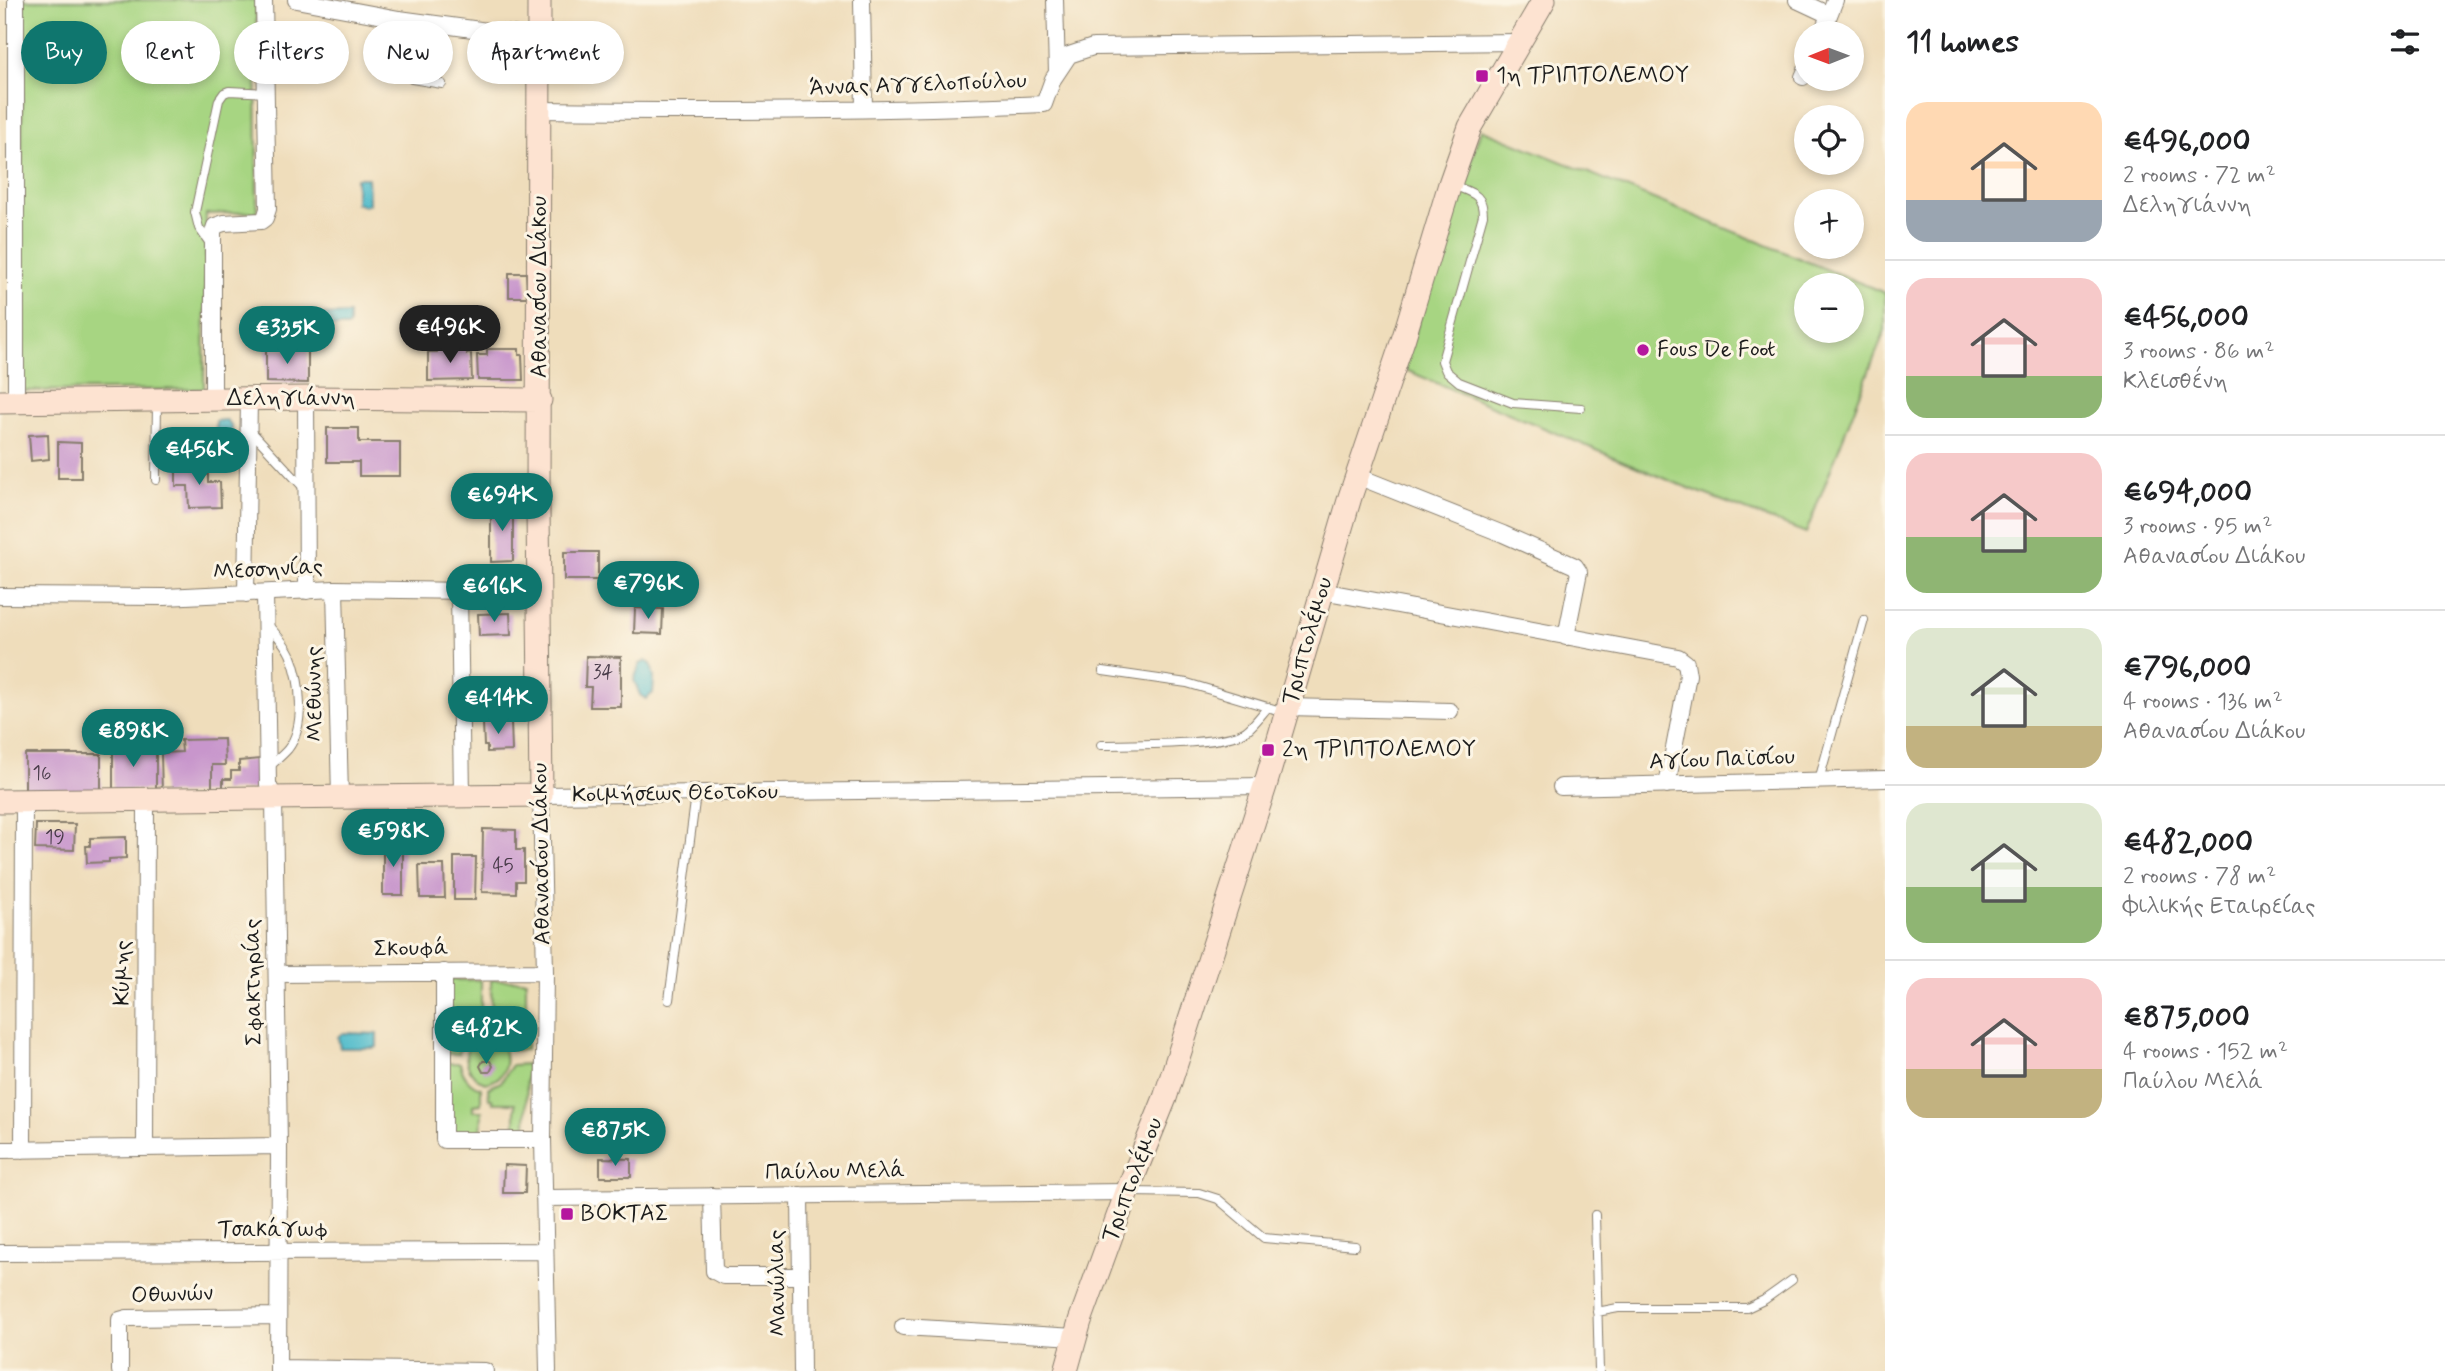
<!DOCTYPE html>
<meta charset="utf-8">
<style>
:root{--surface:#fff;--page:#f2f2f2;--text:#202124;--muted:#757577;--line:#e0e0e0;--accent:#0f766e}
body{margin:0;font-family:Mynerve,sans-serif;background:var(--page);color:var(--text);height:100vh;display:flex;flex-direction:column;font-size:26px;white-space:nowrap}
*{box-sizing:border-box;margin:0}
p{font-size:23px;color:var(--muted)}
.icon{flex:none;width:38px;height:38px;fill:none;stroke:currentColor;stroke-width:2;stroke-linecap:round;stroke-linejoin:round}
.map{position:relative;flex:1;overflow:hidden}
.panel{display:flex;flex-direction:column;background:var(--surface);width:560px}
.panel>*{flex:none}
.hud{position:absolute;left:21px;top:21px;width:665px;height:63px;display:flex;gap:14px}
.needle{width:46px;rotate:269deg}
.buttons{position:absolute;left:1794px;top:21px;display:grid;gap:14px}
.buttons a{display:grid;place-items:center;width:70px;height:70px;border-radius:50%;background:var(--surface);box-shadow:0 4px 10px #0003;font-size:35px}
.price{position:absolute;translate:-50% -60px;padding:0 16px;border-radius:24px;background:var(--accent);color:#fff;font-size:23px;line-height:46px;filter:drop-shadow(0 2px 4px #0008)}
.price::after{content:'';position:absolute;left:50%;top:42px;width:21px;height:16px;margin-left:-10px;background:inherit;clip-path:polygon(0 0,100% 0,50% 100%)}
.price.current{background:#222;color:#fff}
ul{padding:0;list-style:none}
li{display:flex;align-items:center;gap:21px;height:175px;padding:0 21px}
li+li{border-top:2px solid var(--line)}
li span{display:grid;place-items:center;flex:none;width:196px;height:140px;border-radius:21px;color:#555}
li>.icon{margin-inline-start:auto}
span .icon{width:84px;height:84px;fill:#fffc;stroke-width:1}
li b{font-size:30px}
h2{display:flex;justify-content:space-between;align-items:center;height:84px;padding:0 21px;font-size:30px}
.pill{padding:0 24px;border-radius:32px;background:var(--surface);box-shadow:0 4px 10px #0003;font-size:24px;line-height:63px}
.pill.current{background:var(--accent);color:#fff}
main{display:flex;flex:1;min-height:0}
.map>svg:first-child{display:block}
</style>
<main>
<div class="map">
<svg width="1885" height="1371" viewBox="0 0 1885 1371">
<rect width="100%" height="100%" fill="#fcf5e5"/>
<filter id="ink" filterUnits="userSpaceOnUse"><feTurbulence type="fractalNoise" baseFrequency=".0143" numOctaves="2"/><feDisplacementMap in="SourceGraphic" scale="14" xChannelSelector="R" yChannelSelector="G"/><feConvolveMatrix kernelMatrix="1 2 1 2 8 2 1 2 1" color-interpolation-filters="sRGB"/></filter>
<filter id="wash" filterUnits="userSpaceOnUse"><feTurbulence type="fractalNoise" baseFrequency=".00686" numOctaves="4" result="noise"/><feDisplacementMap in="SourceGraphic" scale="28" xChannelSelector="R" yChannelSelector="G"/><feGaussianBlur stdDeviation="1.57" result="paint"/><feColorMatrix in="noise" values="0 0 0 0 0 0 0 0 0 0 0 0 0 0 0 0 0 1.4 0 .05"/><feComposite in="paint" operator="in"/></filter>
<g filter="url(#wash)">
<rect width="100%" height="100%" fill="#efddbb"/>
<path fill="#a7d582" stroke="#62784f" stroke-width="2" fill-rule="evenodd" d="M23 0H256L257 212 206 214 204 389 20 391Z
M1481 129 1885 293V330L1806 533 1673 482 1403 369ZM1806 285H1852V331H1806Z
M446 980H481V1025C466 1028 461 1040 459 1054H447Z
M491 980H526V1050H512C510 1038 504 1030 492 1027Z
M485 1031 497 1035C509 1052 511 1079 485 1083 461 1073 459 1039 485 1031Z
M447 1063H460C462 1074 469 1085 481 1088V1104L473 1105V1111H482L481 1137 447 1138Z
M527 1064 526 1136 493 1137V1131L515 1130V1103H493L492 1099H489L488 1088 501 1082 512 1065Z"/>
<path fill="#4fbbcb" stroke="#366c74" stroke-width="2" d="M356 178H368L369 204 365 206 356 203Z
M349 314V325L347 327H321V315Z
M226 420 232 427V448H216V421Z
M646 661 651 664 654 678 653 693 646 699 640 695 634 680 640 664Z
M344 1033 377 1034V1047L374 1048H340L338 1037Z"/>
<g id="blocks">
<path fill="#c896cc" d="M509 273H526L527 297H509Z
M467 347V354H471L472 380 428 381V352H437V348Z
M266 349H308V383L266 382Z
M487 349H519V355H522L523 380H478L477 355H487Z
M327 428H359V442H400V476H359V462H327Z
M48 434 49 459 31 461 29 435Z
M58 442 81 443V478H58Z
M208 467V482H220L221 507 189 508 188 486H176V468Z
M513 504V561L491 562V505Z
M564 552H598V580H564Z
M635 608 663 609 662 634 634 633Z
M510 613 511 635 479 636 478 614Z
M586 656 621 657V707H590L591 687H585Z
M511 721 512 751 487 752V746H484L483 722Z
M224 739 225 765H212V793L162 794 161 753 182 752 181 740Z
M113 741H125V751H156V790H113Z
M25 754H101V792H25Z
M260 759 261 789 223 791V779H231V771H239V761Z
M36 824H75L74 850 35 849Z
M483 829 516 830V850H524V881H516V893L482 892Z
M126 837V858L109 859V862L87 863 86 846H90V838Z
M383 842H403V895H383Z
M454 857H476L475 900H454Z
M419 865H444L445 898H420Z
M483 1061H490L493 1066 490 1072H483L480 1066Z
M600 1158 631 1159V1177H600Z
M504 1165 526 1166 525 1193H503Z"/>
</g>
</g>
<g filter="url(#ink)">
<use href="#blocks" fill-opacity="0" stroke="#867c6c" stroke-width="2"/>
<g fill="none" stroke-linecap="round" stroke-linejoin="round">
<g stroke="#867c6c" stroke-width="10">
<path id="lane" d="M417 21 411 74 412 79 442 84
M1453 185C1471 193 1483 193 1483 215L1442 361 1446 371 1459 382 1513 403 1581 408
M211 245 199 228 195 212 219 100 224 93 229 91 267 93
M251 431 304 488
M156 480 157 402
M267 624C275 633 285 643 290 654 301 680 306 726 288 749 282 756 274 762 268 768
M1103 671 1187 683 1284 712
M1101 745C1131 744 1224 746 1246 731 1254 725 1261 715 1268 707
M1819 780 1864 620
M669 1000 696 794
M1129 1192 1199 1193 1218 1199 1264 1238 1355 1246
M1595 1215 1599 1371
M1597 1312 1618 1308H1747L1764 1300 1792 1280"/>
</g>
<g stroke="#867c6c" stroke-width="18">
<path id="street" d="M296 0 399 19 539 38
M862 0 864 109
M1055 0 1057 73
M1797 0 1829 15
M1822 33 1835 0
M1803 77 1806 70
M539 110C707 112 876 112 1044 104L1053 79 1069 55 1093 47 1518 42
M306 398 307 591
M213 399V232L215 226 224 223 261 221 265 218 268 209 264 0
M16 402V0
M1357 476 1503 534 1575 566 1579 572 1566 637
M335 589 340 797
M1322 591 1678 657 1686 663 1688 675 1667 785
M459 592 462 796
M265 593 268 784 274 798 279 1146 278 1371
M246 594 249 399
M0 596 165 597 335 589 539 592
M1288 707 1450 711
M1561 787 1885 779
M444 972V1140H543
M277 974 545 972
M145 1147 146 800
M0 1150 279 1146
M23 1150 24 801
M800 1195 802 1371
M712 1196 714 1271 723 1276H800
M544 1198 1127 1192
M0 1253 545 1251
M903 1327 1075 1337
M278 1368 485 1371
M120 1371V1320L127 1318 277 1316
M548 1371 543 1140 545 972 541 795 1265 786"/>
</g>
<g stroke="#867c6c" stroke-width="25">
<path id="secondary" d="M0 402 306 398 540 400
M0 801 541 795 538 509 539 0
M1066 1371 1080 1321 1127 1192 1165 1098 1265 786 1350 497 1404 337 1450 184 1470 127 1544 0"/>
</g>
<use href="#lane" stroke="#fff" stroke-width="8"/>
<use href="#street" stroke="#fff" stroke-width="16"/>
<use href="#secondary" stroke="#fde3d1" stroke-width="23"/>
</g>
</g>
<g fill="#b5179e" stroke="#fcf5e5" stroke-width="2.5">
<rect x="1475" y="69" width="14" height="14" rx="3.5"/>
<circle cx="1643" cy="350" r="7"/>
<rect x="1261" y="743" width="14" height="14" rx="3.5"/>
<rect x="560" y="1207" width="14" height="14" rx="3.5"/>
</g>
<g text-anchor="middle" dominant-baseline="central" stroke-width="6" stroke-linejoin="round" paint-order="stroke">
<g font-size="19" fill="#473a48">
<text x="603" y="672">34</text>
<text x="42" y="773">16</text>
<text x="55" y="837">19</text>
<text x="503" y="866">45</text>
</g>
<g font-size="23" fill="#1c1c1c" stroke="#fcf5e5" text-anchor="start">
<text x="1496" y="76">1η ΤΡΙΠΤΟΛΕΜΟΥ</text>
<text x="1657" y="350">Fous De Foot</text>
<text x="1282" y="750">2η ΤΡΙΠΤΟΛΕΜΟΥ</text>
<text x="581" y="1214">ΒΟΚΤΑΣ</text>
</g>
<g font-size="23" fill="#1c1c1c" stroke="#fcf5e5">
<text transform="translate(918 85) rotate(-2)">Άννας Αγγελοπούλου</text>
<text transform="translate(540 287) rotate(-90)">Αθανασίου Διάκου</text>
<text x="291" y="399">Δεληγιάννη</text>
<text transform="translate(268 570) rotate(-3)">Μεσσηνίας</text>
<text transform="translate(1308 641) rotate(-74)">Τριπτολέμου</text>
<text transform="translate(315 694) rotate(-91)">Μεθώνης</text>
<text transform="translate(1722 760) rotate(-2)">Αγίου Παϊσίου</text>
<text transform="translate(675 794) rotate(-1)">Κοιμήσεως Θεοτοκου</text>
<text transform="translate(542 854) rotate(-91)">Αθανασίου Διάκου</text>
<text transform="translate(411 949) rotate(-1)">Σκουφά</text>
<text transform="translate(123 973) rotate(-90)">Κύμης</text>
<text transform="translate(254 982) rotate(-91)">Σφακτηρίας</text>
<text transform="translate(835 1172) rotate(-1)">Παύλου Μελά</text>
<text transform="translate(1133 1180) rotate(-69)">Τριπτολέμου</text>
<text x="273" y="1230">Τσακάγωφ</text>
<text transform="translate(778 1283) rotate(-91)">Μανώλιας</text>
<text transform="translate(172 1295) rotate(-2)">Οθωνών</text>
</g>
</g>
</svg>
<div class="buttons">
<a><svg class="needle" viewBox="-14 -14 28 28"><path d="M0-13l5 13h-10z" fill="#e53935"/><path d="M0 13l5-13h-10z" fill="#757577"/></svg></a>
<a><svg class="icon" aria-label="locate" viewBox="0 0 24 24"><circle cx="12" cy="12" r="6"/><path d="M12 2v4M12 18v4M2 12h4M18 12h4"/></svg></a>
<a>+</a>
<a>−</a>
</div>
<b class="price current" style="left:450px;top:365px">€496K</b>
<b class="price" style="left:287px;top:366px">€335K</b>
<b class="price" style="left:199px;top:487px">€456K</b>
<b class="price" style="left:502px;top:533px">€694K</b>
<b class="price" style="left:648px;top:621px">€796K</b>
<b class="price" style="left:494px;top:624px">€616K</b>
<b class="price" style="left:498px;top:736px">€414K</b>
<b class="price" style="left:133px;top:769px">€898K</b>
<b class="price" style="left:393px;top:869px">€598K</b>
<b class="price" style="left:486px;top:1066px">€482K</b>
<b class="price" style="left:615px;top:1168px">€875K</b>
<div class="hud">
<a class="pill current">Buy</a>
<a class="pill">Rent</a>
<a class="pill">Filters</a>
<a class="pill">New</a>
<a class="pill">Apartment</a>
</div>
</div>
<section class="panel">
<h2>11 homes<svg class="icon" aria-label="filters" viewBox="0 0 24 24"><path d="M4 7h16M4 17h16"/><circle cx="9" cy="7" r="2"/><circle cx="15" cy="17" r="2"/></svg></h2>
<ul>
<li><span style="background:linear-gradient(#ffd9b3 70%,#9aa5b1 0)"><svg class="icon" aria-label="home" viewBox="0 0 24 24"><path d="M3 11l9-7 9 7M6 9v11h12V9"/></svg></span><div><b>€496,000</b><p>2 rooms · 72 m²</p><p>Δεληγιάννη</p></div></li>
<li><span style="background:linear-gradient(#f6c9c9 70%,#8fb573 0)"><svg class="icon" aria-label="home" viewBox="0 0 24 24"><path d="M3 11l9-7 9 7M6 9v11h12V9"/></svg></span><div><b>€456,000</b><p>3 rooms · 86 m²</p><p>Κλεισθένη</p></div></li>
<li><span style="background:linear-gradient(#f6c9c9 60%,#8fb573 0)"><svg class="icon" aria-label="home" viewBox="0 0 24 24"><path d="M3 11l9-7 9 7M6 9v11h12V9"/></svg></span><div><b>€694,000</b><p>3 rooms · 95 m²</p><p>Αθανασίου Διάκου</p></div></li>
<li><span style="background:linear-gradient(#dfe7d0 70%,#c2b280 0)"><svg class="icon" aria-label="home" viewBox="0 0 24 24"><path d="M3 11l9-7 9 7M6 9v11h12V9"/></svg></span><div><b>€796,000</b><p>4 rooms · 136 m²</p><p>Αθανασίου Διάκου</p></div></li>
<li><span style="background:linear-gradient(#dfe7d0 60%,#8fb573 0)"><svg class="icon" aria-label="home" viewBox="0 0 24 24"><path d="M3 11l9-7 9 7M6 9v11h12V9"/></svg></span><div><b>€482,000</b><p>2 rooms · 78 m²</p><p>Φιλικής Εταιρείας</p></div></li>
<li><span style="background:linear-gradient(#f6c9c9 65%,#c2b280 0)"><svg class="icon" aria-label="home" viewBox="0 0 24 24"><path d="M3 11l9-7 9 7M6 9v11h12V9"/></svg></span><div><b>€875,000</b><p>4 rooms · 152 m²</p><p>Παύλου Μελά</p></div></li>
</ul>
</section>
</main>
